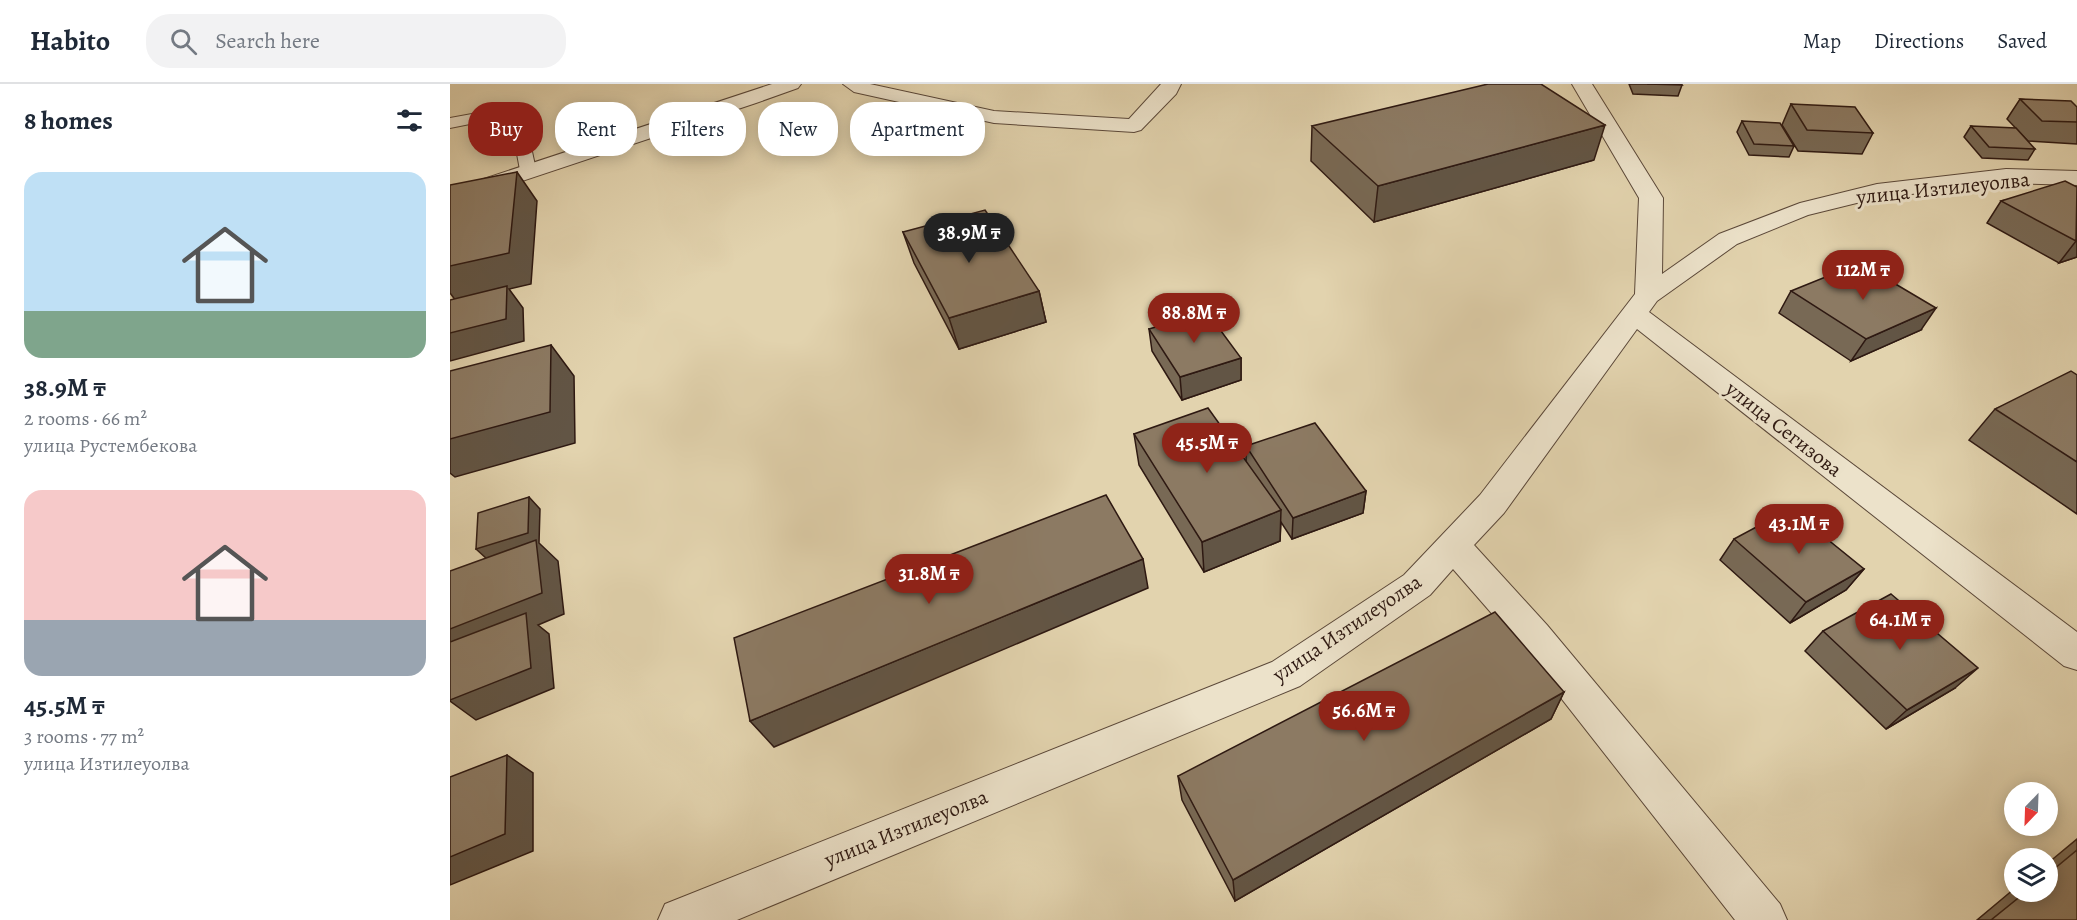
<!DOCTYPE html>
<meta charset="utf-8">
<style>
:root{--surface:#fff;--page:#f2f2f3;--text:#1f2937;--muted:#747a83;--line:#e0e1e3;--accent:#8f2418}
body{margin:0;font-family:Alegreya,serif;background:var(--page);color:var(--text);height:100vh;display:flex;flex-direction:column;font-size:22px;white-space:nowrap}
*{box-sizing:border-box;margin:0}
p{font-size:20px;color:var(--muted)}
.icon{flex:none;width:33px;height:33px;fill:none;stroke:currentColor;stroke-width:2;stroke-linecap:round;stroke-linejoin:round}
.map{position:relative;flex:1;overflow:hidden}
.panel{display:flex;flex-direction:column;background:var(--surface);width:450px}
.panel>*{flex:none}
.guide{position:absolute;left:18px;top:18px;width:570px;height:54px;display:flex;gap:12px}
.needle{width:39px;rotate:203deg}
.controls{position:absolute;left:1554px;top:698px;display:grid;gap:12px}
.controls a{display:grid;place-items:center;width:54px;height:54px;border-radius:50%;background:var(--surface);box-shadow:0 3px 15px #0003;font-size:30px}
.price{position:absolute;translate:-50% -51px;padding:0 14px;border-radius:21px;background:var(--accent);color:#fff;font-size:20px;line-height:39px;filter:drop-shadow(0 2px 3px #0008)}
.price::after{content:'';position:absolute;left:50%;top:36px;width:18px;height:14px;margin-left:-9px;background:inherit;clip-path:polygon(0 0,100% 0,50% 100%)}
.price.active{background:#222;color:#fff}
ul{padding:0;list-style:none}
li{display:grid;align-content:center;gap:12px;height:318px;padding:0 24px}
li span{display:grid;place-items:center;height:186px;border-radius:18px;color:#555}
li>.icon{margin-inline-start:auto}
span .icon{width:108px;height:108px;fill:#fffc;stroke-width:1}
li b{font-size:26px}
h2{display:flex;justify-content:space-between;align-items:center;height:72px;padding:0 24px;font-size:26px}
.pill{padding:0 21px;border-radius:24px;background:var(--surface);box-shadow:0 3px 15px #0003;font-size:21px;line-height:54px}
.pill.active{background:var(--accent);color:#fff}
header{display:flex;align-items:center;gap:36px;box-sizing:border-box;height:84px;padding:0 30px;background:var(--surface);border-bottom:2px solid var(--line)}
header strong{font-size:28px}
nav{display:flex;gap:33px;margin-inline-start:auto;font-size:21px}
.search{width:420px;height:54px;background:var(--page);display:flex;align-items:center;gap:15px;box-sizing:border-box;padding:0 21px;border-radius:24px;color:var(--muted);font-size:22px}
main{display:flex;flex:1;min-height:0}
.map>svg:first-child{display:block}
</style>
<header>
<strong>Habito</strong>
<div class="search"><svg class="icon" aria-label="search" viewBox="0 0 24 24"><circle cx="10" cy="10" r="6"/><path d="M15 15l6 6"/></svg>Search here</div>
<nav><a>Map</a><a>Directions</a><a>Saved</a></nav>
</header>
<main>
<section class="panel">
<h2>8 homes<svg class="icon" aria-label="filters" viewBox="0 0 24 24"><path d="M4 7h16M4 17h16"/><circle cx="9" cy="7" r="2"/><circle cx="15" cy="17" r="2"/></svg></h2>
<ul>
<li><span style="background:linear-gradient(#bfe0f5 75%,#7fa58c 0)"><svg class="icon" aria-label="home" viewBox="0 0 24 24"><path d="M3 11l9-7 9 7M6 9v11h12V9"/></svg></span><div><b>38.9M ₸</b><p>2 rooms · 66 m²</p><p>улица Рустембекова</p></div></li>
<li><span style="background:linear-gradient(#f6c9c9 70%,#9aa5b1 0)"><svg class="icon" aria-label="home" viewBox="0 0 24 24"><path d="M3 11l9-7 9 7M6 9v11h12V9"/></svg></span><div><b>45.5M ₸</b><p>3 rooms · 77 m²</p><p>улица Изтилеуолва</p></div></li>
</ul>
</section>
<div class="map">
<svg width="1627" height="836" viewBox="0 0 1627 836">
<rect width="100%" height="100%" fill="#e2d3ae"/>
<filter id="stains"><feTurbulence type="fractalNoise" baseFrequency=".00333" numOctaves="4"/><feColorMatrix values="0 0 0 0 .2 0 0 0 0 .09 0 0 0 0 .02 0 0 0 .5 -.17"/></filter>
<radialGradient id="worn" r=".72"><stop offset=".6" stop-color="#630" stop-opacity="0"/><stop offset="1" stop-color="#630" stop-opacity=".3"/></radialGradient>
<g fill="none" stroke-linecap="round" stroke-linejoin="round">
<g stroke="#5b4839" stroke-width="2">
<path id="lane" d="M66 22 73 26 86 86 78 91 70 86 60 32 0 44V34Z"/>
</g>
<g stroke="#5b4839" stroke-width="2">
<path id="street" d="M322 0H351L348 4 306 19 0 121V106Z
M393 0H420L544 27 679 35 711 0H731L726 10 691 46 684 48 544 39 404 8Z
M1122 0H1142L1213 114 1212 190 1269 150 1350 119 1427 100 1556 85 1627 87V101L1556 99 1427 114 1358 131 1287 160 1207 217 1199 228 1627 548V586L1614 582 1187 245 1054 429 1024 461 1097 541 1330 820 1337 836H1285L1071 563 1003 485 980 511 850 602 287 836H208L215 820 822 578 954 491 1030 411 1185 210 1189 114Z"/>
</g>
<use href="#lane" fill="#ece2ca" fill-rule="evenodd"/>
<use href="#street" fill="#ece2ca" fill-rule="evenodd"/>
</g>
<path fill="#786955" stroke="#2e1912" stroke-width="1.5" d="M1179 0H1231L1232 1 1228 12 1183 10Z
M1570 15 1627 23V60L1578 57 1557 35Z
M1341 20 1423 49 1412 70 1348 67 1332 41Z
M1292 37 1344 62 1339 73 1299 71 1287 48Z
M862 42 1144 76 924 138 861 77Z
M1521 42 1585 65 1578 76 1532 74 1514 53Z
M1627 103V173L1609 179 1537 139 1551 117Z
M453 148 589 207 596 238 509 265 464 179Z
M1341 207 1471 246 1401 277 1329 229Z
M699 245 791 274V296L732 316 702 267Z
M1627 291V430L1519 356 1545 325Z
M684 350 796 378V362L916 407 913 429 842 455 831 438 830 457 754 488 689 381Z
M1284 455 1414 485 1396 506 1340 539 1270 476Z
M1373 547 1505 604 1436 645 1355 567Z
M1114 608 1101 635 785 817 732 716 728 692Z
M1627 755V836H1527L1564 805V807H1598V779Z"/>
<path fill="#625545" stroke="#2e1912" stroke-width="1.5" d="M1155 41 1144 76 924 138 928 102Z
M67 88 87 117 81 200 59 205 73 224 74 257 0 277V249L6 217 0 209V182Z
M1626 157H1627V173L1609 179Z
M589 207 596 238 509 265 499 234Z
M1486 224 1471 246 1401 277 1416 255Z
M101 261 124 292 125 359 5 393 0 389V355Z
M791 274V296L732 316 730 293Z
M916 407 913 429 842 455 843 434Z
M79 413 90 425 89 459 108 477 114 530 88 541 99 550 104 604 26 636 0 617 16 569 0 557V545L38 476 26 465Z
M831 426 830 457 754 488 752 458Z
M693 475 698 504 324 663 300 637Z
M1414 485 1396 506 1340 539 1356 518Z
M1528 584 1505 604 1436 645 1457 626Z
M1114 608 1101 635 785 817 783 796Z
M57 671 83 689V767L0 801V773Z"/>
<path fill="#8c7a63" stroke="#2e1912" stroke-width="1.5" d="M1038 0H1091L1155 41 928 102 862 42Z
M1197 0H1231L1232 1Z
M1570 15 1621 17 1627 23V38L1592 37Z
M1341 20 1405 23 1423 49 1357 46Z
M1292 37 1330 39 1344 62 1304 60Z
M1521 42 1566 44 1585 65 1539 63Z
M67 88 59 169 0 182V101Z
M1615 97 1627 103 1626 157 1551 117Z
M535 126 589 207 499 234 453 148Z
M1410 179 1486 224 1416 255 1341 207Z
M57 202 56 235 0 249V216Z
M757 228 791 274 730 293 699 245Z
M101 261 100 328 0 355V287Z
M1621 287 1627 291V378L1545 325Z
M758 324 831 426 752 458 684 350Z
M865 339 916 407 843 434 796 362Z
M656 411 693 475 300 637 284 554Z
M79 413 78 449 26 465 28 429Z
M1340 425 1414 485 1356 518 1284 455Z
M86 456 92 509 0 545V487Z
M1441 510 1528 584 1457 626 1373 547Z
M1045 528 1114 608 783 796 728 692Z
M76 529 81 584 0 616V558Z
M57 671 55 750 0 773V693Z
M1627 766V836H1541L1577 807H1598V790Z"/>
<g text-anchor="middle" dominant-baseline="central" stroke-width="6" stroke-linejoin="round" paint-order="stroke">
<g font-size="21" fill="#2e1912" stroke="#ece2ca">
<text transform="translate(1493 104) rotate(-6)">улица Изтилеуолва</text>
<text transform="translate(1334 345) rotate(38)">улица Сегизова</text>
<text transform="translate(897 544) rotate(-34)">улица Изтилеуолва</text>
<text transform="translate(456 744) rotate(-22)">улица Изтилеуолва</text>
</g>
</g>
<rect width="100%" height="100%" filter="url(#stains)"/>
<rect width="100%" height="100%" fill="url(#worn)"/>
</svg>
<div class="controls">
<a><svg class="needle" viewBox="-14 -14 28 28"><path d="M0-13l5 13h-10z" fill="#e53935"/><path d="M0 13l5-13h-10z" fill="#747a83"/></svg></a>
<a><svg class="icon" aria-label="layers" viewBox="0 0 24 24"><path d="M12 4l9 5-9 5-9-5zM3 14l9 5 9-5"/></svg></a>
</div>
<b class="price active" style="left:519px;top:180px">38.9M ₸</b>
<b class="price" style="left:1413px;top:217px">112M ₸</b>
<b class="price" style="left:744px;top:260px">88.8M ₸</b>
<b class="price" style="left:757px;top:390px">45.5M ₸</b>
<b class="price" style="left:1349px;top:471px">43.1M ₸</b>
<b class="price" style="left:479px;top:521px">31.8M ₸</b>
<b class="price" style="left:1450px;top:567px">64.1M ₸</b>
<b class="price" style="left:914px;top:658px">56.6M ₸</b>
<div class="guide">
<a class="pill active">Buy</a>
<a class="pill">Rent</a>
<a class="pill">Filters</a>
<a class="pill">New</a>
<a class="pill">Apartment</a>
</div>
</div>
</main>
